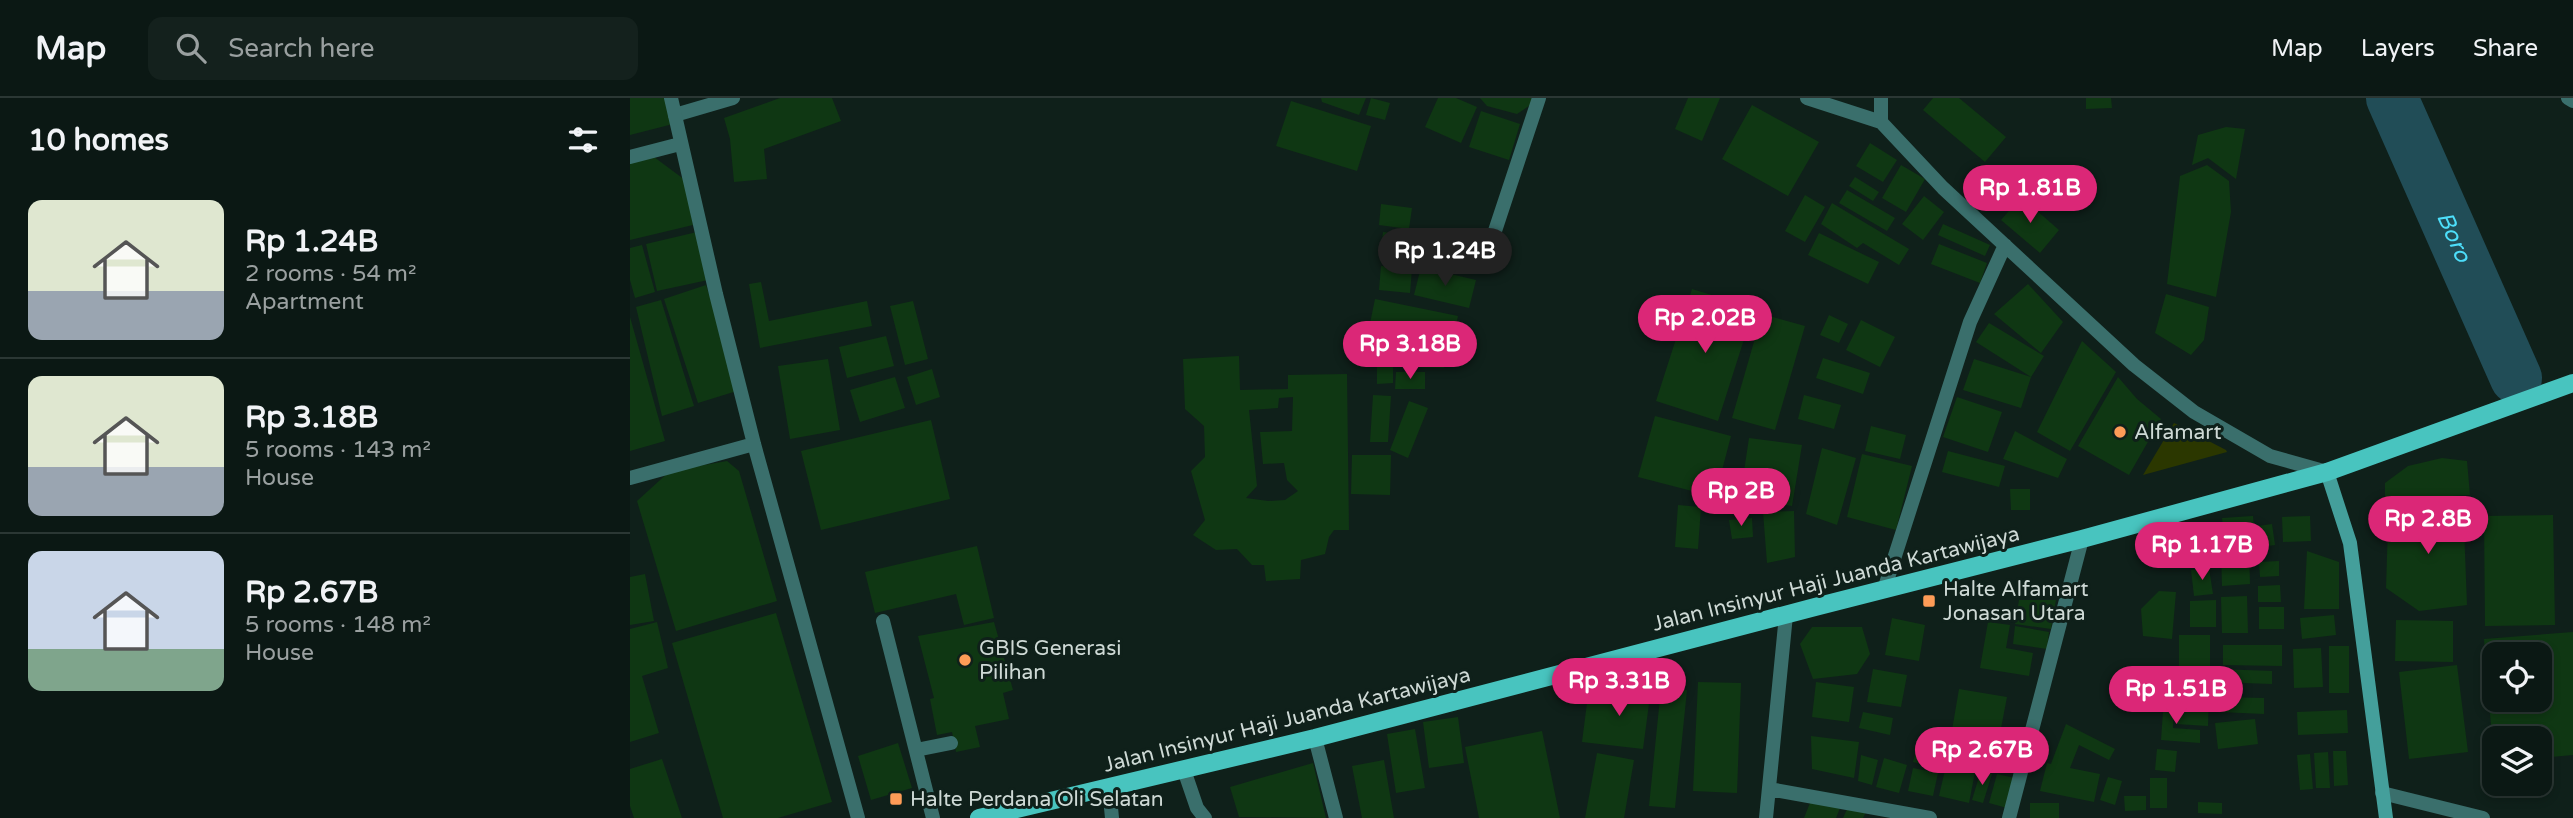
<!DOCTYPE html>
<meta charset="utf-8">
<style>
:root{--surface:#0b1814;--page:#14211d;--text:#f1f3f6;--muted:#9aa0a0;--line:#2b3734;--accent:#db2777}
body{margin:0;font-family:"Varela Round",sans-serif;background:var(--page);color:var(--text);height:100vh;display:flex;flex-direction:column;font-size:26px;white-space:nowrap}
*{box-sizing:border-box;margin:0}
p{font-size:23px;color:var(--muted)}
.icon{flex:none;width:38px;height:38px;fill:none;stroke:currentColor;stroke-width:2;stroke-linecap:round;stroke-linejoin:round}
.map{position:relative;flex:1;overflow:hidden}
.side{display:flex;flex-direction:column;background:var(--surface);width:630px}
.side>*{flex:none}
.controls{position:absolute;left:1852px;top:544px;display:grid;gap:14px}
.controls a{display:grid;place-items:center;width:70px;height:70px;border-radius:14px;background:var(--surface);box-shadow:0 4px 10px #0003,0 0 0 2px var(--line);font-size:35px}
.price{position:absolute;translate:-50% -60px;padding:0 16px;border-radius:24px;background:var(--accent);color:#fff;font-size:23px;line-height:46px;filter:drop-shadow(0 2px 4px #0008)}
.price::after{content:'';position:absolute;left:50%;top:42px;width:21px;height:16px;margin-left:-10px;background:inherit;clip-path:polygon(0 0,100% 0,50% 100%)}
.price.selected{background:#222;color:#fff}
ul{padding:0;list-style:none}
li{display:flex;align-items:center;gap:21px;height:175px;padding:0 28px}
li+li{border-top:2px solid var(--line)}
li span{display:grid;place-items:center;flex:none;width:196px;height:140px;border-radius:14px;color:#555}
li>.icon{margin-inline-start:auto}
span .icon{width:84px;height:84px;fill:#fffc;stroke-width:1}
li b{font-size:30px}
h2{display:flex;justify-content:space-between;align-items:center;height:84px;padding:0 28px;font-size:30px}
header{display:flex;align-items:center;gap:42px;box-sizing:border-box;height:98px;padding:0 35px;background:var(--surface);border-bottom:2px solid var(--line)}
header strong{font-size:33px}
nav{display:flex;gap:38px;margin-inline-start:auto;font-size:24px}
.search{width:490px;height:63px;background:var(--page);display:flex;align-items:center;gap:18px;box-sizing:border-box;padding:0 24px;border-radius:14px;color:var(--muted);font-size:26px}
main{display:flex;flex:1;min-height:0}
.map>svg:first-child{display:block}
</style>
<header>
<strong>Map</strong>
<div class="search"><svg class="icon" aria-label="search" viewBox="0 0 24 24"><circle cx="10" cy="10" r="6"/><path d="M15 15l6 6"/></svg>Search here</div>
<nav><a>Map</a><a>Layers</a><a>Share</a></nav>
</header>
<main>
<section class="side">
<h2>10 homes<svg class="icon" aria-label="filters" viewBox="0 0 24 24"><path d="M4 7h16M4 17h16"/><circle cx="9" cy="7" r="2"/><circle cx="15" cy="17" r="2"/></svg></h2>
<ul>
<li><span style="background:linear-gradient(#dfe7d0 65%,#9aa5b1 0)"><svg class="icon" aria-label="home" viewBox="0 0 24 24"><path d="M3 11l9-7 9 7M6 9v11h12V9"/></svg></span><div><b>Rp 1.24B</b><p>2 rooms · 54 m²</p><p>Apartment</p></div></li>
<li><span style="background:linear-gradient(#dfe7d0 65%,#9aa5b1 0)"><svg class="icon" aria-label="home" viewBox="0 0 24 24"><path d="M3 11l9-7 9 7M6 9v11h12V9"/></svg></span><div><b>Rp 3.18B</b><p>5 rooms · 143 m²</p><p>House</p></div></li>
<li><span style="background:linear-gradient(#c9d6e8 70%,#7fa58c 0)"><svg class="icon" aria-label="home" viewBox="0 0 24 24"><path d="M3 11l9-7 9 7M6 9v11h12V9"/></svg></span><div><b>Rp 2.67B</b><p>5 rooms · 148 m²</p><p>House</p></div></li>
</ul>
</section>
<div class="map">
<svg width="1943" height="720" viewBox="0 0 1943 720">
<rect width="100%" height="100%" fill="#0f201a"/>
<path fill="#2b3700" d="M1544 325 1596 352 1597 354 1513 377Z"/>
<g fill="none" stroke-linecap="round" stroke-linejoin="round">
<path stroke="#214d57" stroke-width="52" id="s1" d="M1762 0 1886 280"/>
</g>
<path fill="#0f3713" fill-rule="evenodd" d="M0 0H36L43 26 0 37Z
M150 0H202L211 23 134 51 137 81 104 84 100 41 94 20Z
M691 0H736L729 17 692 4Z
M741 0 760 5 755 22 736 17Z
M808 0H826L847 9 831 45 795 29Z
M850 0H904L902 6 887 16 857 8Z
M1058 0H1090L1072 43 1045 31Z
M1303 0H1329L1376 39 1355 64 1293 12Z
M1456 0H1481L1482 10 1456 11Z
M661 3 741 28 727 73 646 48Z
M1122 7 1189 44 1158 98 1092 61Z
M851 13 890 26 879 62 839 49Z
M1596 29 1615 31 1606 81 1578 60 1562 67 1568 37Z
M1240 45 1267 62 1253 84 1226 68Z
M24 59 55 82 63 127 0 142V65Z
M1271 67 1295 81 1276 114 1252 100Z
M1577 67 1599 83 1601 114 1586 199 1537 186 1550 78Z
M1225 79 1249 94 1243 103 1219 88Z
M1217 92 1265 120 1257 133 1209 105Z
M1175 97 1195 109 1175 144 1155 133Z
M1294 98 1314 114 1293 142 1272 126Z
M1391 99 1429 132 1410 155 1371 122Z
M1202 105 1279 151 1269 167 1233 145 1227 150 1191 126Z
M751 106 782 110 779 131 749 127Z
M1313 126 1360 147 1355 158 1308 137Z
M828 131 853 135 848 165 822 161Z
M789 133 823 136 821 158 788 155Z
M67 134 78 182 27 193 16 146Z
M753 134 781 137 778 164 750 160Z
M1189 135 1249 164 1238 186 1178 157Z
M1309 146 1357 165 1350 185 1301 166Z
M12 147 25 194 5 200 0 182V150Z
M751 168 782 171 780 195 749 192Z
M791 169 846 182 839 210 784 197Z
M131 184 139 223 237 203 242 228 130 250 119 186Z
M1398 186 1433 224 1411 255 1364 216Z
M76 187 110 292 68 305 34 201Z
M1062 191 1124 210 1088 323 1026 303Z
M1536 196 1579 209 1574 242 1561 257 1525 235Z
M745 201 828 218 820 253 814 270 777 269 782 245 738 235Z
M31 202 64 308 32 318 6 209Z
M283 203 298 261 275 267 260 208Z
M1132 216 1175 228 1145 332 1102 320Z
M1199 217 1218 226 1209 245 1190 237Z
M0 219 35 343 0 353Z
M1231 222 1265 239 1250 269 1216 252Z
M1359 225 1414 258 1401 279 1346 244Z
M256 238 264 268 217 280 209 249Z
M746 242 771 249 767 266 742 260Z
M1452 243 1486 274 1440 353 1407 334Z
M609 258 610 292 658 291V277L717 276 719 432H704L699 439 695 456 671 462 670 481 636 483 634 467H622L607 451 586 452 563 437 575 422 561 373 575 359 574 328 555 311 553 261ZM663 299 662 333 630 334 633 366 654 365 657 382 668 393 655 402 638 403 616 400 627 388 619 312 648 310 649 300Z
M1193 260 1240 275 1233 296 1186 280Z
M198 261 210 332 160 341 148 268Z
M1344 261 1401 279 1391 310 1333 292Z
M763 267V285L747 286V268Z
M302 271 310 299 286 307 277 279Z
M766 274H795V291H765Z
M265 279 275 310 230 324 220 292Z
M1488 279 1507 301 1531 321 1499 377 1448 348Z
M743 297 761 298 758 344H740Z
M1174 297 1211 307 1204 331 1168 321Z
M1327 299 1372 314 1358 354 1313 339Z
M779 303 798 310 778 360 760 352Z
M1025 318 1101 338 1085 399 1008 379Z
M301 322 320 401 191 432 171 353Z
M1241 328 1276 337 1270 361 1235 353Z
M1385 333 1437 361 1428 380 1373 361Z
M1119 340 1172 347 1162 408 1110 400Z
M1192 350 1226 360 1207 427 1176 416Z
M1318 353 1375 368 1369 389 1312 374Z
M1232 356 1282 368 1266 432 1217 419Z
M722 357H761L760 397 721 396Z
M1812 360 1837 363 1840 397 1755 402V385L1778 368Z
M97 363 109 373 147 503 46 533 7 403 40 373Z
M1380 391H1400V412H1381Z
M1833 403 1837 507 1789 513 1756 490 1758 427 1773 410Z
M1048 407 1071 409 1068 451 1045 449Z
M1164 413 1165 459 1137 465 1133 414Z
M1923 417 1925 527 1855 528 1854 418Z
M1623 418 1625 441 1595 444 1592 420Z
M1680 418 1681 443 1653 444 1652 419Z
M1122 420 1123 439 1102 441 1099 422Z
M1642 426 1645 447 1631 449 1628 428Z
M1563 447H1580L1581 464H1563Z
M347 448 364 520 334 527 326 496 245 515 235 474Z
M1619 452 1620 486 1592 488 1591 453Z
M1677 453 1709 464V511H1674Z
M1649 463V478L1630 479 1629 464Z
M1579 470 1583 496 1564 498 1561 472Z
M15 476 24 523 0 527V479Z
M1650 487 1651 504H1628V488Z
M1529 493 1546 494 1542 541 1513 538 1511 511Z
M1617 498 1618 535H1592L1591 499Z
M1389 502H1426L1421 531 1385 526Z
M1586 502V529H1560V503Z
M1629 509H1654V531H1629Z
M146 515 202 704 148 720H93L42 545Z
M1704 517 1706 537 1672 541 1670 520Z
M1262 520 1295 527 1289 563 1255 557Z
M1766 522 1823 523V564L1765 563Z
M27 524 38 570 12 578 29 635 0 644V531Z
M364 524 383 592 373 595 379 621 345 628 350 649 326 654 322 634 307 637 300 601 304 600 288 538Z
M1358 524 1380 527 1376 550 1403 555 1399 578 1350 570Z
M1385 528 1419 534 1417 551 1383 546Z
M1182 529H1232L1240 556 1227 576 1183 581 1170 546Z
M1943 534V657L1909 660V640H1862L1854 541ZM1864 556H1909V602H1864Z
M1549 537H1580V579H1549Z
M1593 547H1652V568L1593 567Z
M1699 548H1719V595H1699Z
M1691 550 1693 589 1664 590 1663 551Z
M1827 567 1838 654 1779 661 1769 574Z
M1243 571 1277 577 1271 609 1237 604Z
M1587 571 1642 573V586L1587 584Z
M1022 583 1013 651 952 644 957 605Z
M1068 584 1111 585 1107 695 1063 693Z
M1186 584 1224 589 1219 624 1182 619Z
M1031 590 1057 592 1045 710 1019 708Z
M1329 591 1377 599 1368 646 1321 638Z
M1548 596 1579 598 1578 628 1546 626Z
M1534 599H1544L1543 630 1570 632V645L1531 642Z
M1591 599 1634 600V616L1590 614Z
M1717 612 1718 635 1668 637 1667 614Z
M1233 614 1263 620 1260 637 1229 630Z
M828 619 834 665 799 670 793 624Z
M1625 621 1628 646 1588 651 1585 625Z
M1436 626 1485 651 1479 662 1449 647 1440 670 1470 676 1464 704 1410 693 1417 665 1421 666Z
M785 631 795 690 766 695 757 636Z
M912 633 930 720H849L835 649Z
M1181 638 1229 644 1224 680 1182 671Z
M268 645 282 690 241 702 228 658Z
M1527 651 1547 653 1545 674 1525 672Z
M1286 653 1312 659 1309 670 1283 664Z
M1703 653H1716L1718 687 1704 688Z
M1698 654 1700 690H1686L1684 655Z
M967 655 1004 662 994 720H955Z
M1680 656 1683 691 1670 692 1667 657Z
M1231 657 1248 662 1242 687 1228 683Z
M1254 660 1277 667 1269 695 1246 689Z
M32 661 52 720H4L0 708V671Z
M754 662 764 720H732L722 668Z
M1317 663 1346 669 1339 705 1309 698Z
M683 665 696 720 609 719 600 689Z
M1283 670 1308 675 1303 698 1278 693Z
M1351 672 1362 676 1353 705 1342 702Z
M1367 676 1385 680 1377 710 1359 705Z
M1478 679 1492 683 1485 707 1470 702Z
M1520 680H1537V710H1520Z
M1494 698H1516V712L1495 713Z
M1182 700 1210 710 1206 720H1174Z
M1568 704 1592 705V716L1568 715Z
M1400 705H1429V720H1400Z
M1219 707 1236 714 1233 720H1213Z"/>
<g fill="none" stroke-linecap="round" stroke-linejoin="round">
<path stroke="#3a6f6c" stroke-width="14" d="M45 17 103 0
M253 523 303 720
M685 640 706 720
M286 652 321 645
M554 672 567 710 575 720
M479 689 482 720"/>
<path stroke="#3a6f6c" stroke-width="14" d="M41 0 86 196 124 346 228 720
M1177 0 1251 24 1313 90 1504 267 1564 314 1640 358 1697 374
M1251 0V24
M1938 0 1943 3
M0 59 50 46
M860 148 909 0
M0 380 124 346
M1254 492 1340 224 1375 147
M1139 691 1300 720
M1752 695 1853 720
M1136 720 1156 517
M1379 720 1452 441"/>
<path stroke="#449f9b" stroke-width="14" d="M1697 374 1720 445 1756 720"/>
<path stroke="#48c4bf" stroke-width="18" d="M349 720 685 640 1185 509 1452 441 1697 374 1943 285"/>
</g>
<g fill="#fe9c57" stroke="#0f201a" stroke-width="2.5">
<circle cx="1490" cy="334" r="7"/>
<rect x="1292" y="496" width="14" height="14" rx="3.5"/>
<circle cx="335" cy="562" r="7"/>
<rect x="259" y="694" width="14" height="14" rx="3.5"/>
</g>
<g text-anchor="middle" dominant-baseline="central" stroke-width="6" stroke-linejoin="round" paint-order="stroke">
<g font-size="21" fill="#ced9d5" stroke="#0f201a" text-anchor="start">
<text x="1504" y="334">Alfamart</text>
<text x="1313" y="491">Halte Alfamart<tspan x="1313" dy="24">Jonasan Utara</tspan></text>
<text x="349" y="550">GBIS Generasi<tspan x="349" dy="24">Pilihan</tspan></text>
<text x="280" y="701">Halte Perdana Oli Selatan</text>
</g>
<g font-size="21" fill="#ced9d5" stroke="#0f201a">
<text transform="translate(1206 481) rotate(-14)">Jalan Insinyur Haji Juanda Kartawijaya</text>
<text transform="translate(657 622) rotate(-14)">Jalan Insinyur Haji Juanda Kartawijaya</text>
</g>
<g font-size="23" font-style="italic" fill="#4ddefa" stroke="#0f201a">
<text stroke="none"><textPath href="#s1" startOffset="152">Boro</textPath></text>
</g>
</g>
</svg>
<div class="controls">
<a><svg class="icon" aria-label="locate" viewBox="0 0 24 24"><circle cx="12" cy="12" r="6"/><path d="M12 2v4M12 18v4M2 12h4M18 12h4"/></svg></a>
<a><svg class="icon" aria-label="layers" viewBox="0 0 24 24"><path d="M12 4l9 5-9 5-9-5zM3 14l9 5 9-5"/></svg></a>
</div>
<b class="price" style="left:1400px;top:127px">Rp 1.81B</b>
<b class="price selected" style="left:815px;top:190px">Rp 1.24B</b>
<b class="price" style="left:1075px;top:257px">Rp 2.02B</b>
<b class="price" style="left:780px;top:283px">Rp 3.18B</b>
<b class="price" style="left:1111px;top:430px">Rp 2B</b>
<b class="price" style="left:1798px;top:458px">Rp 2.8B</b>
<b class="price" style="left:1572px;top:484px">Rp 1.17B</b>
<b class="price" style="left:989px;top:620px">Rp 3.31B</b>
<b class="price" style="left:1546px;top:628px">Rp 1.51B</b>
<b class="price" style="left:1352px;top:689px">Rp 2.67B</b>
</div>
</main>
